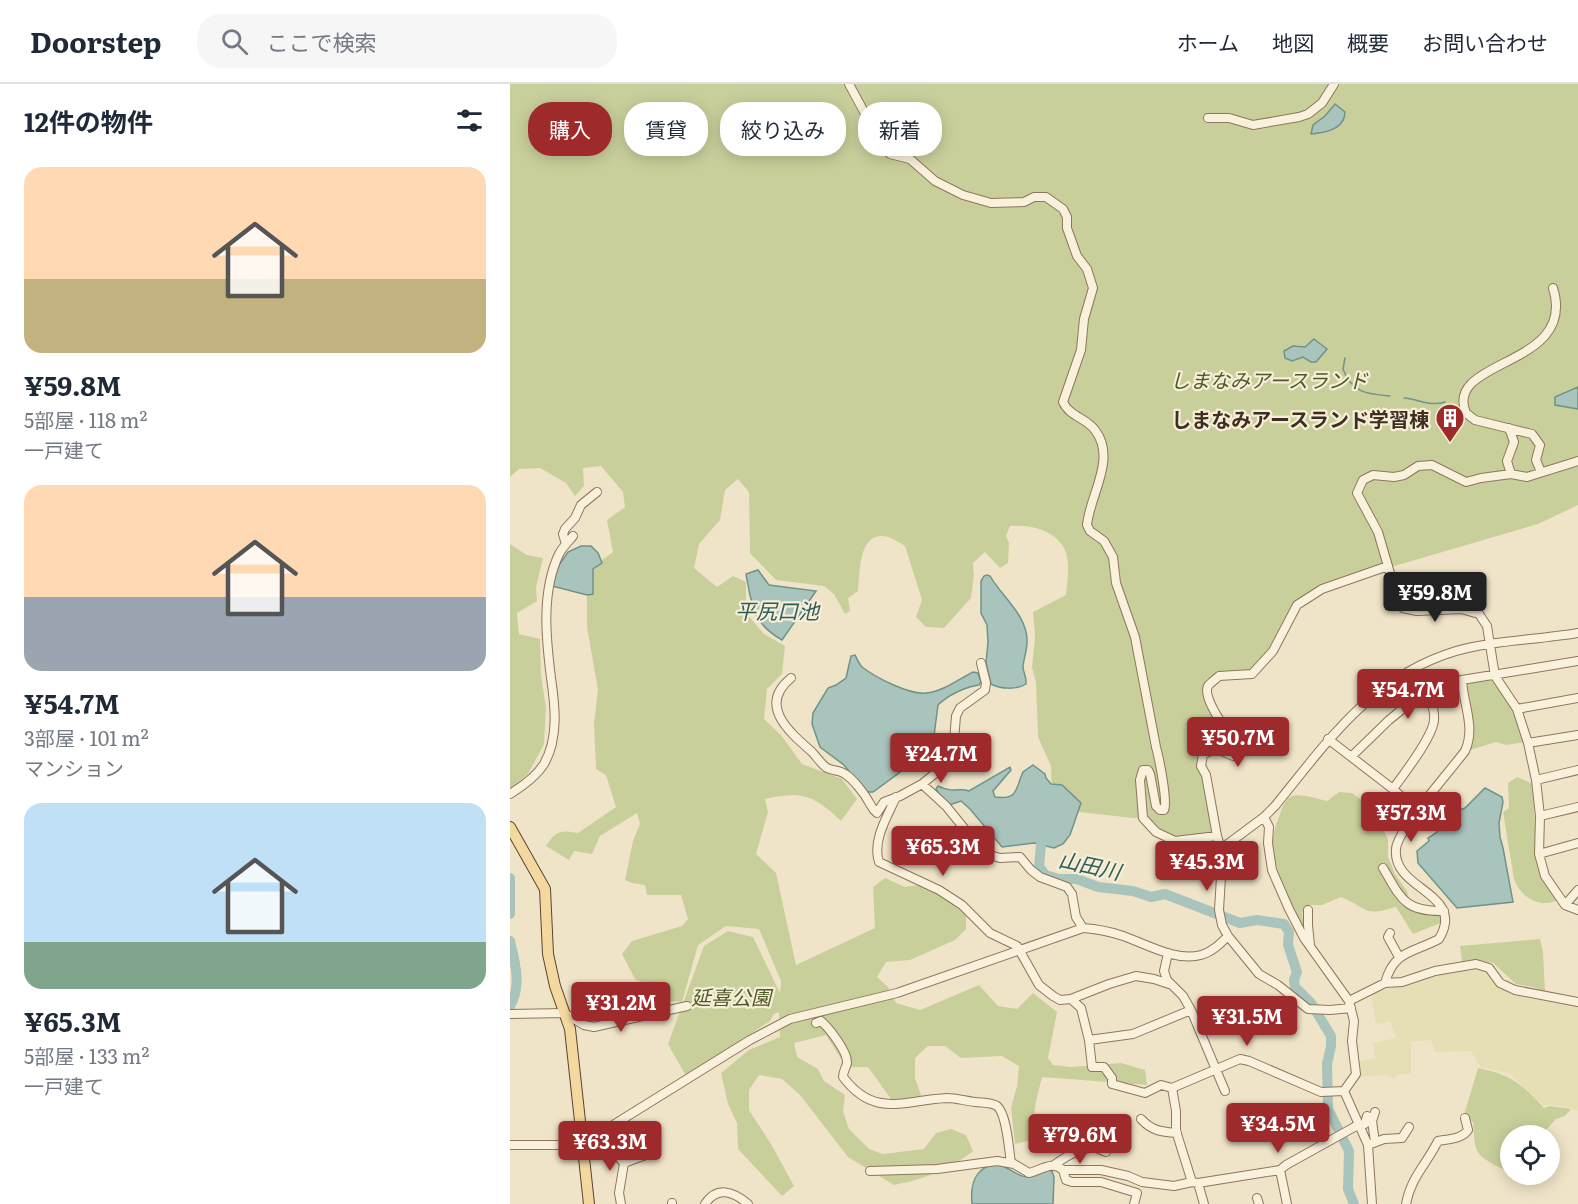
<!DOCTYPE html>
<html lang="ja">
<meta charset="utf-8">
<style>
:root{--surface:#fff;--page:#f6f6f7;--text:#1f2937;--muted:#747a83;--line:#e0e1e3;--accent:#9e2a2b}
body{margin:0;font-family:Literata,"Noto Sans JP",serif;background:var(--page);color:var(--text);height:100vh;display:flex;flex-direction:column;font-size:22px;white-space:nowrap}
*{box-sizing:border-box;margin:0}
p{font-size:20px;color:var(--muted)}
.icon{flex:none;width:33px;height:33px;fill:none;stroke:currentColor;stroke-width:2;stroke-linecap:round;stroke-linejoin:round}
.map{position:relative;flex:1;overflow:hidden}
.sheet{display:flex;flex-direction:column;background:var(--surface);width:510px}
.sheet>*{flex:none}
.hud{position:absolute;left:18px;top:18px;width:570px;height:54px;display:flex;gap:12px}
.buttons{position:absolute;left:990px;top:1041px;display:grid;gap:12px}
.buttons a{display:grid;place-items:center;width:60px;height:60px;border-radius:50%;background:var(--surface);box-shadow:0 3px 15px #0003;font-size:30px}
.price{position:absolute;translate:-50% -51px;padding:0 14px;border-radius:6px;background:var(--accent);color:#fff;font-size:20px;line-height:39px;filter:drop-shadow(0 2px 3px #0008)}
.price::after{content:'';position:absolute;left:50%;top:36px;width:18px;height:14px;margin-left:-9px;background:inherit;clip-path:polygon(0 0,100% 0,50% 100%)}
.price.selected{background:#222;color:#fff}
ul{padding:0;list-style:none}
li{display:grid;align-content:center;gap:12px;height:318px;padding:0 24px}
li span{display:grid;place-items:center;height:186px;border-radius:18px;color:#555}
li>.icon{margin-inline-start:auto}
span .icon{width:108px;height:108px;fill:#fffc;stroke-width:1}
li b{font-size:26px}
h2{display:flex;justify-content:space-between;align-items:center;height:72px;padding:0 24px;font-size:26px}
.tag{padding:0 21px;border-radius:24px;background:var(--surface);box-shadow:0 3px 15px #0003;font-size:21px;line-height:54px}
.tag.selected{background:var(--accent);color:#fff}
header{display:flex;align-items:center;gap:36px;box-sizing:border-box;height:84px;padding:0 30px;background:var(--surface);border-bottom:2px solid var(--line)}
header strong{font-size:28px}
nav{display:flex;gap:33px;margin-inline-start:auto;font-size:21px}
.search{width:420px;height:54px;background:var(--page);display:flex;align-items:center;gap:15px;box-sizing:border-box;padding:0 21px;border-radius:24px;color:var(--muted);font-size:22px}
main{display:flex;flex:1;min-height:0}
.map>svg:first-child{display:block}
</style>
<header>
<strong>Doorstep</strong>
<div class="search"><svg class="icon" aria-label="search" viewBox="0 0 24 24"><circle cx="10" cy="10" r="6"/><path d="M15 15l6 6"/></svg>ここで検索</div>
<nav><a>ホーム</a><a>地図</a><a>概要</a><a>お問い合わせ</a></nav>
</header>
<main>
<section class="sheet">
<h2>12件の物件<svg class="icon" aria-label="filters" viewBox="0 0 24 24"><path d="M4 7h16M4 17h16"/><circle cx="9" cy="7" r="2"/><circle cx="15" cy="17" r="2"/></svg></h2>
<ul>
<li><span style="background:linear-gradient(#ffd9b3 60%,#c2b280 0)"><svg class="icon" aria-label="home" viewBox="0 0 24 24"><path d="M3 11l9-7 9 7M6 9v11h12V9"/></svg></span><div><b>¥59.8M</b><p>5部屋 · 118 m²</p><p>一戸建て</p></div></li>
<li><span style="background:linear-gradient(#ffd9b3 60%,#9aa5b1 0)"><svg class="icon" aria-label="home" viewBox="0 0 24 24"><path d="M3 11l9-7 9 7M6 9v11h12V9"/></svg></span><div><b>¥54.7M</b><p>3部屋 · 101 m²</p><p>マンション</p></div></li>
<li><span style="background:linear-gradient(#bfe0f5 75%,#7fa58c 0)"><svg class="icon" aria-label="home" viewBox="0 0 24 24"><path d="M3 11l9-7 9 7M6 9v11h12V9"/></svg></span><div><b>¥65.3M</b><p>5部屋 · 133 m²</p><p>一戸建て</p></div></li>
</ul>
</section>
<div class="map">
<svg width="1068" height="1120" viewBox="0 0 1068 1120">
<rect width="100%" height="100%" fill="#f0e4c8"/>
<path fill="#e6deb5" d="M968 882 978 886 990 901 1068 919V1027L1053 1022 1033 1021 999 989 970 983 961 967 925 968 921 956 901 958V989L888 991 883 995 877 991 848 993 847 978 865 974 863 959 886 954 880 938 866 940 861 909 897 900 917 892Z"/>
<path fill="#c9cf9b" d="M0 0H1068V421L1028 440 837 496 787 521 758 572 742 590H714L698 603 703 622 725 659 723 672 709 665 693 671 707 752 665 757 633 735 569 728 566 721 542 711 541 682 528 653 526 599 522 583 525 553 523 528 556 511C557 497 561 477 554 464 543 445 520 441 500 442L496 452 499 459 498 479 490 484 475 468 463 479 464 491 461 514 434 544 416 543 406 533 412 516 395 462C390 459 384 455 378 453 348 445 350 489 348 507L338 514 340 527 335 530 324 510 314 502 266 496 240 469 239 408 228 395 215 406 210 436 189 460 184 484 207 503 223 492 236 498V529L254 550 275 562 272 590 257 605 254 635 271 651 292 680 332 695 347 715 331 737C304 711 292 707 255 715L258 728 246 770 266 789 286 881 365 844 363 803 375 794 395 803 415 800 434 812 456 831V845L445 856 400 876 376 878 367 893 378 903 386 919 410 926 469 901 488 922 507 925 523 909 547 928 538 974 543 981 561 983 611 979 635 986 637 1001 532 993 526 1017 521 1056 505 1060 501 1024 507 1002 509 982 492 972 451 974 435 962H418L405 974V994L412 1014 381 1015 358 983H336L316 951 284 959 287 973 308 985 314 997 335 1011 333 1027 339 1045 359 1065 373 1070 414 1065 426 1049 441 1045 456 1051 463 1067C441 1085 412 1096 384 1101L338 1073 290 1011 272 995 249 991 239 1006V1026L261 1060 284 1102 272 1112 228 1065 227 1039 218 1020 211 989 239 966 270 953 269 928 264 930 260 937 176 992 158 960 194 862 218 847 243 853 270 909 271 897 249 845 216 842 188 861 172 918 142 916 136 900 125 895 112 870 122 857 172 842 178 835 171 811H137L135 801 122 799 115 796 123 757 130 740 127 729 90 752 82 770 64 767 59 776 36 762C46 746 51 746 68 749L106 723 96 691 86 685 84 640 88 606 77 543V487L103 468 97 436 115 423 113 408 91 382 73 384 74 402 65 412 56 399 30 384 9 385 0 393Z
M0 460 17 471 33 474 26 503 27 517 7 529 9 550 30 555 31 591 36 624 34 660 18 690 0 705Z
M985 594 1005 626 1016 658 996 661 986 658 960 666 962 647 956 600Z
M1007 693 1023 700 1026 769 1048 816C1029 825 1011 813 1004 795L993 728 999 724 998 699Z
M829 708 842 709 855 719 867 735 878 755V773L885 790 897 807 901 826 931 831 933 838 903 850 886 823C852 833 860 825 831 813L812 821H799L792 828 795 846 791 847C787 837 784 826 780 816 768 786 755 766 769 733 771 727 774 717 780 713 790 708 807 715 817 717Z
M1030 855 1033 868 1035 907 1023 903 1006 900 983 879 968 876 952 877 950 862Z
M968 984C1000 990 1012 1000 1034 1024L1040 1022 1061 1025 1055 1032 1046 1035 1036 1046 1021 1051 1000 1052V1083L993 1085C964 1071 965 1069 963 1038L954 1031Z"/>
<path fill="#a9c4bc" stroke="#6f938a" stroke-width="1.5" d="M825 20 835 28C835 45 814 49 801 50L803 41 815 32Z
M804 255 817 265 806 278H801L793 273 782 277 775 274 774 267 783 262 795 263Z
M1068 303V325L1045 321V313Z
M71 462H81L88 469 92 479 83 485V510L77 511 42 502 49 481 58 468Z
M248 486 259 501 306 507 272 556C242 539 242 522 236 490Z
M477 491 480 492C492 513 518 532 517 558 517 566 514 574 513 582 513 589 517 593 516 600 507 606 490 605 481 600L476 579 478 558 477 541 471 529V497L474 492Z
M345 571C347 575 349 580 352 583 365 593 399 611 416 609 432 608 449 595 463 588L468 589 471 598 469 601C455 603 438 611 428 621L423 659 419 667 363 708H358L349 700 334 681 310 663 302 640 303 629 318 604 326 601 336 594 341 572Z
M523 681 535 690 536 694 541 700 552 701 571 719 560 751 553 760 544 764 524 759 492 763 460 725 451 717 436 722 426 705 428 702C444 710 449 703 459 707L500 683 501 686 483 707 485 713C509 716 505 705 513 688Z
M975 704 992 713 993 718 989 739 990 753 993 764 1003 818 947 824 908 779 907 767 919 757 918 754 926 749 942 729 955 724Z
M487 1080C498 1082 508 1094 519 1093 525 1092 532 1088 537 1086L542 1087 544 1093 543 1120H462C460 1099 465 1083 487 1080Z"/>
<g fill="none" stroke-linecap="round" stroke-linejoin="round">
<path stroke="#6f938a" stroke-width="1.5" d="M835 274 833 285C842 309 857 310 880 312
M894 314C909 315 920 323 935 318"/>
<path stroke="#a9c4bc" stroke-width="10" d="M531 761 529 782 535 791 549 795H567L588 803 623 807 641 813 655 810 730 839 747 836 774 840 779 848 778 861 787 888 784 896 785 903 801 919 821 952V962L817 980 818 1025 839 1067 838 1105 844 1120
M0 794V830
M0 857C5 878 12 902 0 922"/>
<g stroke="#8d765c" stroke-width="10">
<path id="minor" d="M339 0 373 63 380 70 400 75 425 97 453 111 481 119 514 118 524 113H536L553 125 557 133V144L567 172 577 185 583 204 574 235 571 266 553 318C559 332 576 334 585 346 607 375 580 410 577 441L580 447 594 457 603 473 606 499 625 553 646 663C649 674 658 718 654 726H650L646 722 640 690 638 686H633L630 696 633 734 646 748 665 757 707 752
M698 34H719L743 41 789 33 798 30 812 19 824 0
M999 344 1004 358 997 377 1001 390
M1068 377 1017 393 1001 390 971 394 956 398 922 381 908 382 894 391 884 393 863 391 853 396 847 409 868 448 887 513 893 524 907 527 951 525 969 530 977 542 985 592 1007 625 1018 659 1026 696 1030 732 1029 770 1035 792 1055 821 1068 826
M1031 388 1026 376 1030 361 1022 350 965 336 956 329C933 274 1068 284 1043 204
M56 460 53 450 55 445 65 434 71 421 87 408
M281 594C248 621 278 647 301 667 307 673 311 680 317 684 323 687 329 686 335 690 343 695 354 709 359 718 362 723 362 725 367 729L374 718 390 712 412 700 436 722 462 754 480 771 490 774 510 773 521 786 530 793 557 803 562 810 566 833 573 844
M1007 625 1068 614
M818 655 883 705 908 728
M1018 659 1068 651
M842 672 879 636 906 614 952 596
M1026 696 1068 686
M412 700 433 683 443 669 446 632 450 624 475 606 476 599 471 579
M883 705C893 691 923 653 924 636 925 627 921 617 919 608
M0 710C13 702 26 693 34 680 49 654 45 621 41 594 36 554 31 508 49 470 52 464 58 458 63 452
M386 713C377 733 362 757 369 778L429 806 452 821 480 849 507 862 529 901 543 912 550 916 561 915 599 900 626 892 644 895 659 900
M1030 732 1068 723
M754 733 759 743 758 759 762 786 779 825 794 854 839 917 844 937 842 957 846 990 834 1007 858 1061 862 1120
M711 765 754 733 765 722C817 658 862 592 946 567 985 556 1028 556 1068 549
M1029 770 1068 759
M873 784C891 814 894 828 934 827
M1055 821 1068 806
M798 826V841L800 861
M880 849 878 853 889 873
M658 869 654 887 657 896 673 912 681 926 715 1007
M875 899C884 866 903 869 929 855 957 808 882 807 886 765 887 746 942 685 955 667 966 643 953 620 952 596L1068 577
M561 915 571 924 579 956 623 950 681 926
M839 917 875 899 892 898 925 887 966 880 979 884 990 899 1005 906 1068 918
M841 924 820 926 798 925 768 901 749 890 718 852 712 841 709 826 711 793V765L707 752 696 691 691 682 693 671C707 662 709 666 723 672L728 668C724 654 691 616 698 602 700 599 706 595 709 592L742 590 763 567 787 521 812 505 878 482
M0 930 54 929 74 941 84 943 177 922
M306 939 311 937C319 944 338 968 337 979 336 984 333 987 333 993 365 1035 394 1016 437 1014 446 1014 456 1017 465 1018 472 1019 481 1018 487 1022 497 1030 499 1067 501 1079
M579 956 582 983H594L602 994V1000L635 1009 651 1001 662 1004 666 1027V1047L682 1098
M662 1004 730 975 739 977 811 1008 834 1007
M631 1035C642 1047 652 1048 667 1049
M849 1043 855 1040 857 1032
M88 1051 114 1079 109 1109 111 1120
M865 1058 862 1037 865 1028
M0 1061H71L240 956 280 935 387 909 573 844C586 845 598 847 610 851 635 859 665 878 691 871 702 868 710 860 718 852
M858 1061 874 1055 892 1054 899 1043
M114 1079 141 1069
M544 1081C555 1073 573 1062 587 1064 587 1064 595 1068 596 1068
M553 1086 556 1096 562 1098H591L627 1109 624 1120
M770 1086 777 1120
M360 1087 427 1085 487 1077 504 1080 519 1089C532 1086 542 1076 553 1086H591L618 1092 632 1098 664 1102 682 1098 688 1099 770 1086 776 1081 848 1041
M688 1099 694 1120
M747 1114 749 1120
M162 1119V1120
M195 1120C207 1102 223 1107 238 1120
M896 1120C901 1093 916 1081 928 1057 939 1055 952 1055 958 1046L955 1034"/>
</g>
<g stroke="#5b4430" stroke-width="12">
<path id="major" d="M0 743 35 805 38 870 45 902 60 945 79 1120"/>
</g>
<use href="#minor" stroke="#faf1dc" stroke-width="8"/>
<use href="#major" stroke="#f3d9a0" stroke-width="10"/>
</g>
<defs>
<g id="building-pin" transform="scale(1.5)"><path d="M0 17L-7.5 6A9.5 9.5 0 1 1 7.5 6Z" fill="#9e2a2b" stroke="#f7eed8"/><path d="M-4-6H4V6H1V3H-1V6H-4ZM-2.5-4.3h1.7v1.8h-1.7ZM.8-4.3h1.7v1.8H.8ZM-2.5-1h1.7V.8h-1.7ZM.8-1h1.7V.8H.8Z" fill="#fff"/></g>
</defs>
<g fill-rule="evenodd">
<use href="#building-pin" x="940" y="334"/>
</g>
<g text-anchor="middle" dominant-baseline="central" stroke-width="4.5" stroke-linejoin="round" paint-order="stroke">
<g font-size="20" font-style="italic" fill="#4d5a26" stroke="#f7eed8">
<text x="759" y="295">しまなみアースランド</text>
<text x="221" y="912">延喜公園</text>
</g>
<g font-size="20" font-weight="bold" fill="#3d2e20" stroke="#f7eed8" text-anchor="end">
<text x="919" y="334">しまなみアースランド学習棟</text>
</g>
<g font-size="21" font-style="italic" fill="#2f5d5a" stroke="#f7eed8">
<text x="267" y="525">平尻口池</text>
<text transform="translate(580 780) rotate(12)">山田川</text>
</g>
</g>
</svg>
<div class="buttons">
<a><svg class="icon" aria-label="locate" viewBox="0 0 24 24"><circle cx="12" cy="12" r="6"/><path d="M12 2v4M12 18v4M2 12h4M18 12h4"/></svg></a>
</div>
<b class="price selected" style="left:925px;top:539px">¥59.8M</b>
<b class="price" style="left:898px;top:636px">¥54.7M</b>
<b class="price" style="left:728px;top:684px">¥50.7M</b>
<b class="price" style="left:431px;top:700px">¥24.7M</b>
<b class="price" style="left:901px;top:759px">¥57.3M</b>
<b class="price" style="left:433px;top:793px">¥65.3M</b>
<b class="price" style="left:697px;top:808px">¥45.3M</b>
<b class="price" style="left:111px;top:949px">¥31.2M</b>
<b class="price" style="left:737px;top:963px">¥31.5M</b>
<b class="price" style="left:768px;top:1070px">¥34.5M</b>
<b class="price" style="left:570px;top:1081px">¥79.6M</b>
<b class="price" style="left:100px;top:1088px">¥63.3M</b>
<div class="hud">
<a class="tag selected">購入</a>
<a class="tag">賃貸</a>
<a class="tag">絞り込み</a>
<a class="tag">新着</a>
</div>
</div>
</main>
